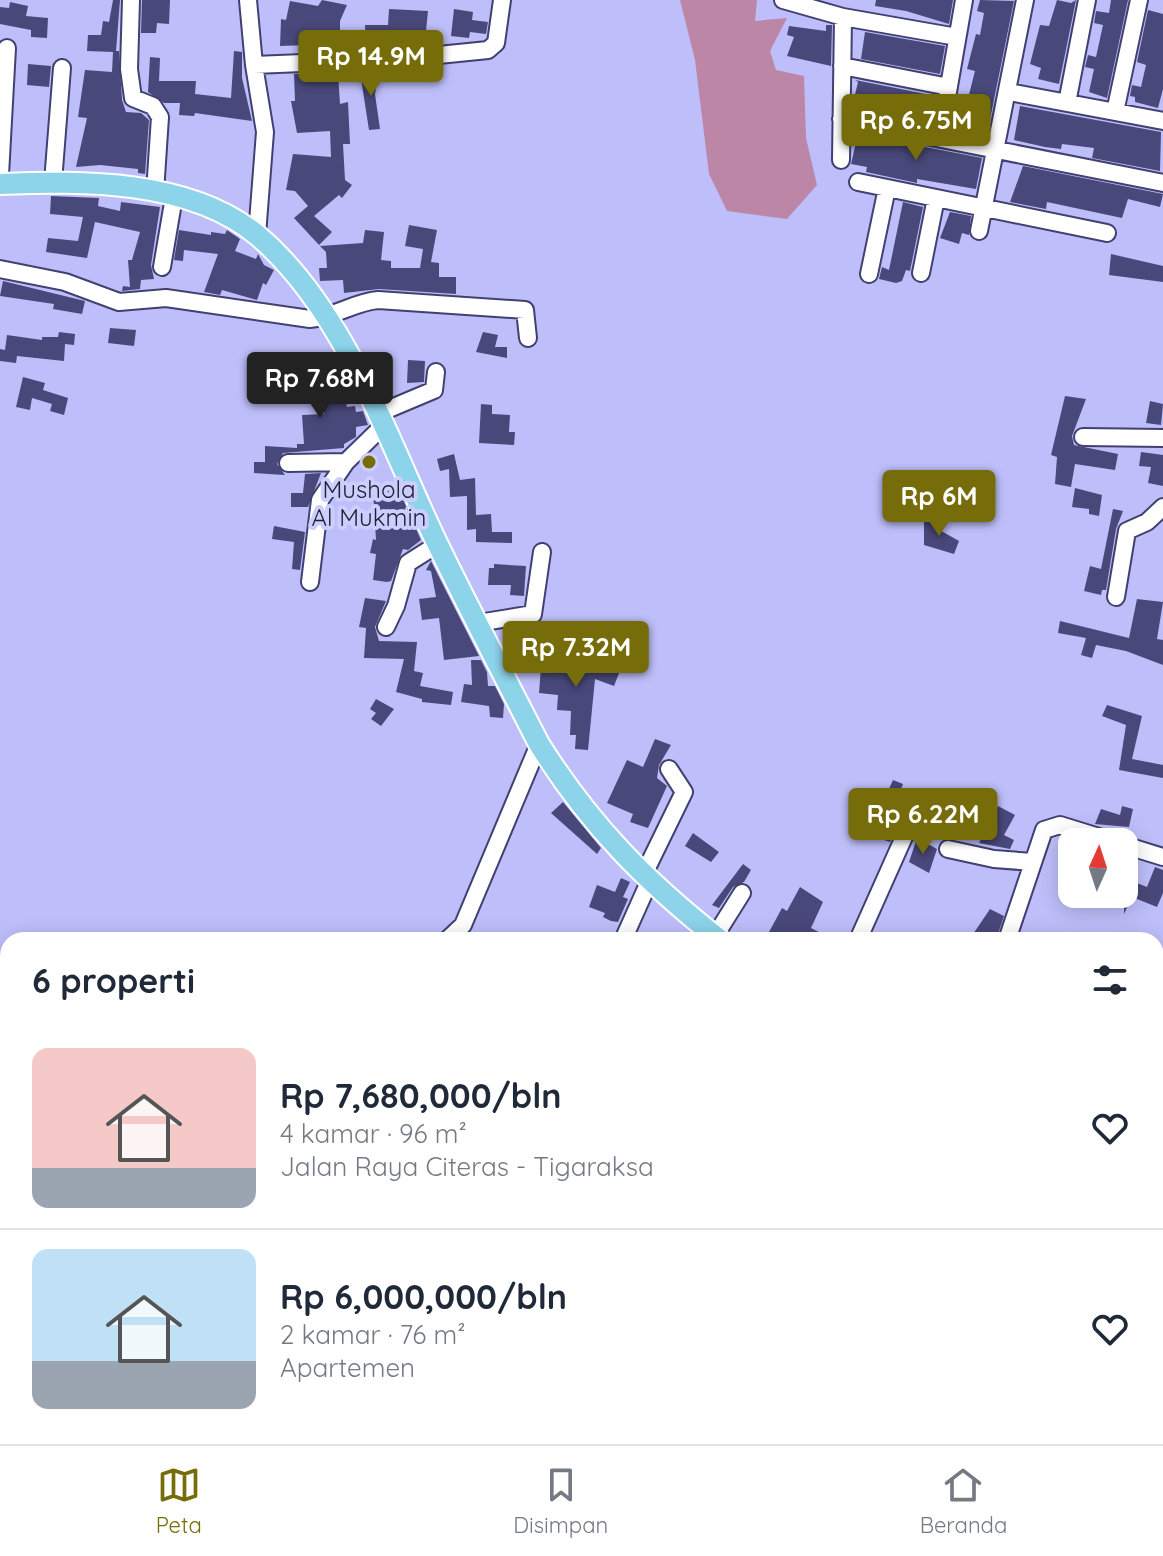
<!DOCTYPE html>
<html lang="id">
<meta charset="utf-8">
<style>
:root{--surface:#fff;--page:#f6f6f7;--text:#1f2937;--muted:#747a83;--line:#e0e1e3;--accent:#766d0a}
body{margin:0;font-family:Quicksand,sans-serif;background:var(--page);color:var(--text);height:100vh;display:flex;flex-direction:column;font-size:30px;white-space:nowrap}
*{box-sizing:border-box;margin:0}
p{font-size:26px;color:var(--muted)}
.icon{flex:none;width:44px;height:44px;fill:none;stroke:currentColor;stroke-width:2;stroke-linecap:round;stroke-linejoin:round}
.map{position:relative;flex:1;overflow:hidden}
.drawer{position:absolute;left:0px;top:932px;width:1164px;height:512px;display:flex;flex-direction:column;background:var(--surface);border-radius:24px 24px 0 0;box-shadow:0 4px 20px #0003}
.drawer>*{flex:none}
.needle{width:52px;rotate:3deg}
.buttons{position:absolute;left:1058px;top:828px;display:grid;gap:16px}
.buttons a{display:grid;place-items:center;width:80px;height:80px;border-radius:16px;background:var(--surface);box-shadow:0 4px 20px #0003;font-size:40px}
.price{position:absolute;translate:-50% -68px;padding:0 18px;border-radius:8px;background:var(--accent);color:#fff;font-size:26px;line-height:52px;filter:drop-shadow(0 2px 4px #0008)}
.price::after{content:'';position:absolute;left:50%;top:48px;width:24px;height:18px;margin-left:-12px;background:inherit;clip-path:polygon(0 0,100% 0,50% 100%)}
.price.current{background:#222;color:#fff}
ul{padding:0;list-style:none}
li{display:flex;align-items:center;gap:24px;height:200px;padding:0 32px}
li+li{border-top:2px solid var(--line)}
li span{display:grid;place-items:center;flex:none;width:224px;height:160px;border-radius:16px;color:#555}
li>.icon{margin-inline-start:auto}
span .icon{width:96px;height:96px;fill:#fffc;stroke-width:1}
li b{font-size:34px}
h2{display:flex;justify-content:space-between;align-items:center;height:96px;padding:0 32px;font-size:34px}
.tabs{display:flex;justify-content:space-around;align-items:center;height:112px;border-top:2px solid var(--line);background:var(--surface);font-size:22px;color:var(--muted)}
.tabs a{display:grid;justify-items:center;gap:4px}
.tabs .current{color:var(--accent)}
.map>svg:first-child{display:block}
</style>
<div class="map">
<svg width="1163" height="1444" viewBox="0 0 1163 1444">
<rect width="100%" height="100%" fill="#bebffa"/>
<path fill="#bc86a6" d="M680 0H757L755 21 787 18 770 51 776 70 804 76 806 138 817 185 787 219 727 211 709 174 695 60Z"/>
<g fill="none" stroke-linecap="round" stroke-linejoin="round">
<path stroke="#58be93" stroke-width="24" d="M84 1444 92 1441 97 1444"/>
</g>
<path fill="#49487a" d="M113 0H120L116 51H119L122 100 126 112 141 113 149 120 145 174 138 173V169L100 165 76 167 87 118 78 117 85 70 112 72 113 52 87 51 88 35H101L103 21 109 22Z
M142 0H170L169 24 157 23 156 33H141Z
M322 0 347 5 340 21V47H320V51H308V45L280 46 281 19 286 20 290 1 318 6Z
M876 0H953L949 24 906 11 875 6Z
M980 0 1014 1 988 129 962 122 975 71 967 69 976 34 980 35 984 13 977 11Z
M1057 0 1071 3 1076 0 1059 84 1038 79 1041 68 1030 64 1040 25 1049 26Z
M1111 0H1128L1107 98 1089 92 1094 69 1085 67 1088 55 1096 57 1103 25 1094 23 1096 11 1109 13Z
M10 2 28 6 26 16 48 18 47 38 31 37V30L0 24V7L9 8Z
M389 9 428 11 425 41 403 39V44L381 42V45H366L365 25H388Z
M454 9 473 12 472 20 488 22 486 34 470 32 469 38 451 36Z
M1148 10 1163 14V89L1158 108 1135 102V97L1130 96 1132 85 1141 87 1146 65 1137 62Z
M826 25H832L831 66 787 56 794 37 787 35 789 26 826 31Z
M865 32 945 46 940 74 861 59Z
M234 51 242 52V78L252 121 195 113 194 116 179 115 180 103H164L148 92 150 57 160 58 159 81H196L195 94 231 98Z
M28 64 51 66 49 87 27 85Z
M379 71 375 94 380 129 369 130 360 72Z
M338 73 340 104 348 102 350 144H343L345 180 352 185 342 198 339 195 314 216 332 232 319 245 294 218 308 206 295 191 286 190 293 154 331 157 330 131 297 133 291 101H295L294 74Z
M855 80 936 96 932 121 853 103 858 82Z
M1020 106 1161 132 1160 171 1092 158 1094 148 1062 144 1061 149 1045 147 1014 140Z
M858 134 982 158 976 189 917 179V183L866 172 867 167 851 164Z
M1023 166 1163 194 1160 207 1128 199 1122 218 1047 202 1046 209 1010 202Z
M51 196 99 198 98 206 120 211 121 202 160 207 151 265 154 279 141 280 140 289 122 291 123 286 130 287 128 260H132L140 232 95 222 87 258 46 252 48 238 78 241 83 217 50 214Z
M903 202 923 207 910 271 906 270 902 281 896 283 879 279 882 267 889 270Z
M950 212 971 216 969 235 962 233 959 244 940 238Z
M409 225 437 230 431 262 439 263V277H456V294L379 289 344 293 343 280 320 281 319 268H327L326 252 320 246 363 243 365 230 384 232 381 260 391 261V268H420L423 249 405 246Z
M179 230 211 235V232L225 234 227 230 240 239 235 251 256 259 258 254 264 265 274 270 266 285 263 283 257 300 222 290 220 295 204 292 218 254 184 250 183 261 174 260Z
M1111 254 1163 266V282L1109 275Z
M3 281 85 301 82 314 53 309 54 304 0 296Z
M110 328 136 330 134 346 108 343Z
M59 332 75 334 74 345 65 344 64 361 17 356 16 363 0 361V349L5 350 7 335 42 340V337H58Z
M483 332 498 335 495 347H507V358L476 352Z
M329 355 332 377 340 376 344 387 347 407 355 406 356 412 363 411 368 425 356 427V437L344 444V448L283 453 277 464 285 475 254 473V462H265V446L297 448V444H304L302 415 324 414 318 374 308 375 305 358Z
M408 360 425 361 424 382 407 383Z
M23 377 45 383 43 390 68 398 64 415 50 411 52 404 32 398 30 410 16 407Z
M1065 396 1086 399 1072 436 1074 445 1118 454 1115 470 1075 464 1071 487 1055 484 1057 457 1051 455Z
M1150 401 1163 404 1161 425 1146 423Z
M481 404 492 405V414L510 415 509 432H515L514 445 479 443Z
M1141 452 1163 455V486L1148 483 1151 467 1139 466Z
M454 454 460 480 475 478 476 515 491 514 492 532H512V543L476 542V529L467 530V496L450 497 449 469 440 471 437 459Z
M321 473 308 507H291V493H303L305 474Z
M389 486V490L398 488 421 540 408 550 403 549 391 581 387 582 373 580 376 554 370 553 373 539 376 540 373 489Z
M1075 488 1102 495 1099 516 1089 514V509L1072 507Z
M1113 509 1123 511 1116 529 1106 590H1102L1101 595 1084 591 1090 566 1101 569Z
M924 519 936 522V528L959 541 954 554 924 545Z
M274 526 305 532 300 570 292 569 294 542 272 539Z
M431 561 470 638 479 656 444 660 439 618 422 620 419 599 436 597 431 571 426 570Z
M494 564 526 566 524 596 510 595 511 585H488L489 568H494Z
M365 598 386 601 375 627 379 641 417 642 414 671 423 673 420 686 453 692 451 705 422 702V699L396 692 404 659 364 658 366 628 359 627Z
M1137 599 1163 602 1157 639 1163 640V665L1126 651 1096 645 1092 658 1081 655 1086 638 1058 633 1060 621 1129 638Z
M567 653 621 668 614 686 595 679 588 750 575 749 576 735H570L571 711 557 710 558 695 539 693 542 654 566 659Z
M471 660H481L487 672 488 686H495L504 704 503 718 490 717 489 706 461 702 464 684 472 685Z
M376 699 394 709 381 726 371 719 376 713 370 709Z
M1107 705 1142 716 1132 759 1163 765V778L1119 770 1126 725 1102 716Z
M655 739 671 745 659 765 657 778 667 786 648 828 630 822 633 814 607 803 627 760 643 767Z
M893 780 903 784 896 802 902 805 890 842 861 832 867 813 876 818Z
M936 794 954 802 950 813 956 816 950 828 924 815Z
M563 802 601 848 597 854 551 813Z
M998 806 1015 815 1004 835 1014 840 1010 849 979 843Z
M1122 806 1133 809 1129 827 1095 824 1101 809 1120 815Z
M693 833 719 852 711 862 685 846Z
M917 838 937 849 929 873 909 862Z
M743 864 751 870 744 882 733 887 719 908 712 905Z
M1155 867 1163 870V893L1157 907 1132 897 1124 914V878L1147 887Z
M621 878 630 882 623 897 628 899 618 922 611 921 603 917 605 913 589 907 597 885 615 892Z
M800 887 823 902 811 928 834 940H782L769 932 782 908 787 911Z
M990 909 1004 916 996 940H969Z"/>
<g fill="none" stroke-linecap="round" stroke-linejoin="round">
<g stroke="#414071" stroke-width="20">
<path id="minor" d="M131 0 129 69 133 98 153 106 160 117 155 192
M248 0 254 65 265 132 257 235
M783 0 843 17 957 37
M254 65 399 59 488 50 496 43 502 0
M842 66 949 87
M1009 92 1163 121
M1067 103 1087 0
M1115 112 1139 0
M841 119 1163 183
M940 138 964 0
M841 160 843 17
M0 175 7 48
M53 182 62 68
M858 182 1107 233
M979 231 1025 0
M162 267 174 197
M0 269 65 282 119 302 166 298 310 319C335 317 354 302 378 300L525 310 528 338
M921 273 936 198
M869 274 887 188
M377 414 434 390 436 372
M1083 437 1163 438
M288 463 346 462 383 426
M310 582 320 500 346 462
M1116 597 1127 531 1147 522 1163 507
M478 623 533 614 542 552
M386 627 396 606 408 563 438 544
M1124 845 1163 857
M948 849 994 859 1033 862
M643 876 684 792 669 769
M715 936 742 893
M447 940 463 925 539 744
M623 940 649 882
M858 940 908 828
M1007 940 1044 830 1060 825 1115 842
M1156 1234 1163 1236
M1156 1361H1163
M1156 1409 1163 1404
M1104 1436H1105
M871 1444 873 1436"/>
</g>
<g stroke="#fff" stroke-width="24">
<path id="major" d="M0 184C82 181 189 179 257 235 345 309 389 443 437 543 470 611 505 677 539 744 590 825 645 881 720 940
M1156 1271 1163 1284"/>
</g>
<use href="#minor" stroke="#fff" stroke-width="16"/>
<use href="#major" stroke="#8dd3e9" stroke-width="20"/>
</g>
<circle fill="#766d0a" stroke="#cccefd" stroke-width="3" cx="369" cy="462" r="8"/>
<g text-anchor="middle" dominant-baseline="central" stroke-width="8" stroke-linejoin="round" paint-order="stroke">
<g font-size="24" fill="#1f1f35" stroke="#cccefd">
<text x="369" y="489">Mushola<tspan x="369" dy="28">Al Mukmin</tspan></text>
</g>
</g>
</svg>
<div class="buttons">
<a><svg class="needle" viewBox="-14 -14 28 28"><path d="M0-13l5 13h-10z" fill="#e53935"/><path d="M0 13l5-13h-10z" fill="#747a83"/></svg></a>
</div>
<b class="price" style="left:371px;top:98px">Rp 14.9M</b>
<b class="price" style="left:916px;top:162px">Rp 6.75M</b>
<b class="price current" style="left:320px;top:420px">Rp 7.68M</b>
<b class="price" style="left:939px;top:538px">Rp 6M</b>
<b class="price" style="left:576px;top:689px">Rp 7.32M</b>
<b class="price" style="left:923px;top:856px">Rp 6.22M</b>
<section class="drawer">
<h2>6 properti<svg class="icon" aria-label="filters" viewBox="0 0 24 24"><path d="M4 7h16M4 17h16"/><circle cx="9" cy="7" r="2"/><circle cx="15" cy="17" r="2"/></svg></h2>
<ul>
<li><span style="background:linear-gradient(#f6c9c9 75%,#9aa5b1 0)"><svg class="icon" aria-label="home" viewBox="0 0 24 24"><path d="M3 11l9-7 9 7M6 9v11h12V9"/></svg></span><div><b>Rp 7,680,000/bln</b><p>4 kamar · 96 m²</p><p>Jalan Raya Citeras - Tigaraksa</p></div><svg class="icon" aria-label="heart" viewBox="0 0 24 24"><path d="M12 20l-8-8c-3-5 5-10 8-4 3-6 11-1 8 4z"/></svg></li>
<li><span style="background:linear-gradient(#bfe0f5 70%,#9aa5b1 0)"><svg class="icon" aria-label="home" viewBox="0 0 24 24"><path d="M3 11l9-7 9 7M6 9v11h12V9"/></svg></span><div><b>Rp 6,000,000/bln</b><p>2 kamar · 76 m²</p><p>Apartemen</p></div><svg class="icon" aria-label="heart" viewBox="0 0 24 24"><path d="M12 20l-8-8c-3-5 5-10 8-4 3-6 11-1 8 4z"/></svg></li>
</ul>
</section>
</div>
<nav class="tabs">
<a class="current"><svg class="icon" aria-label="map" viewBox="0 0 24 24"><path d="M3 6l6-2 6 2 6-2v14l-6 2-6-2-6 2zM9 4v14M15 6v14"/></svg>Peta</a>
<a><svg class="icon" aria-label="saved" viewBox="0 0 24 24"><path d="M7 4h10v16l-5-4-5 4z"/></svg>Disimpan</a>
<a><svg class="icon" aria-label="home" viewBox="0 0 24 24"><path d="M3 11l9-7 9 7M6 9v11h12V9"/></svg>Beranda</a>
</nav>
